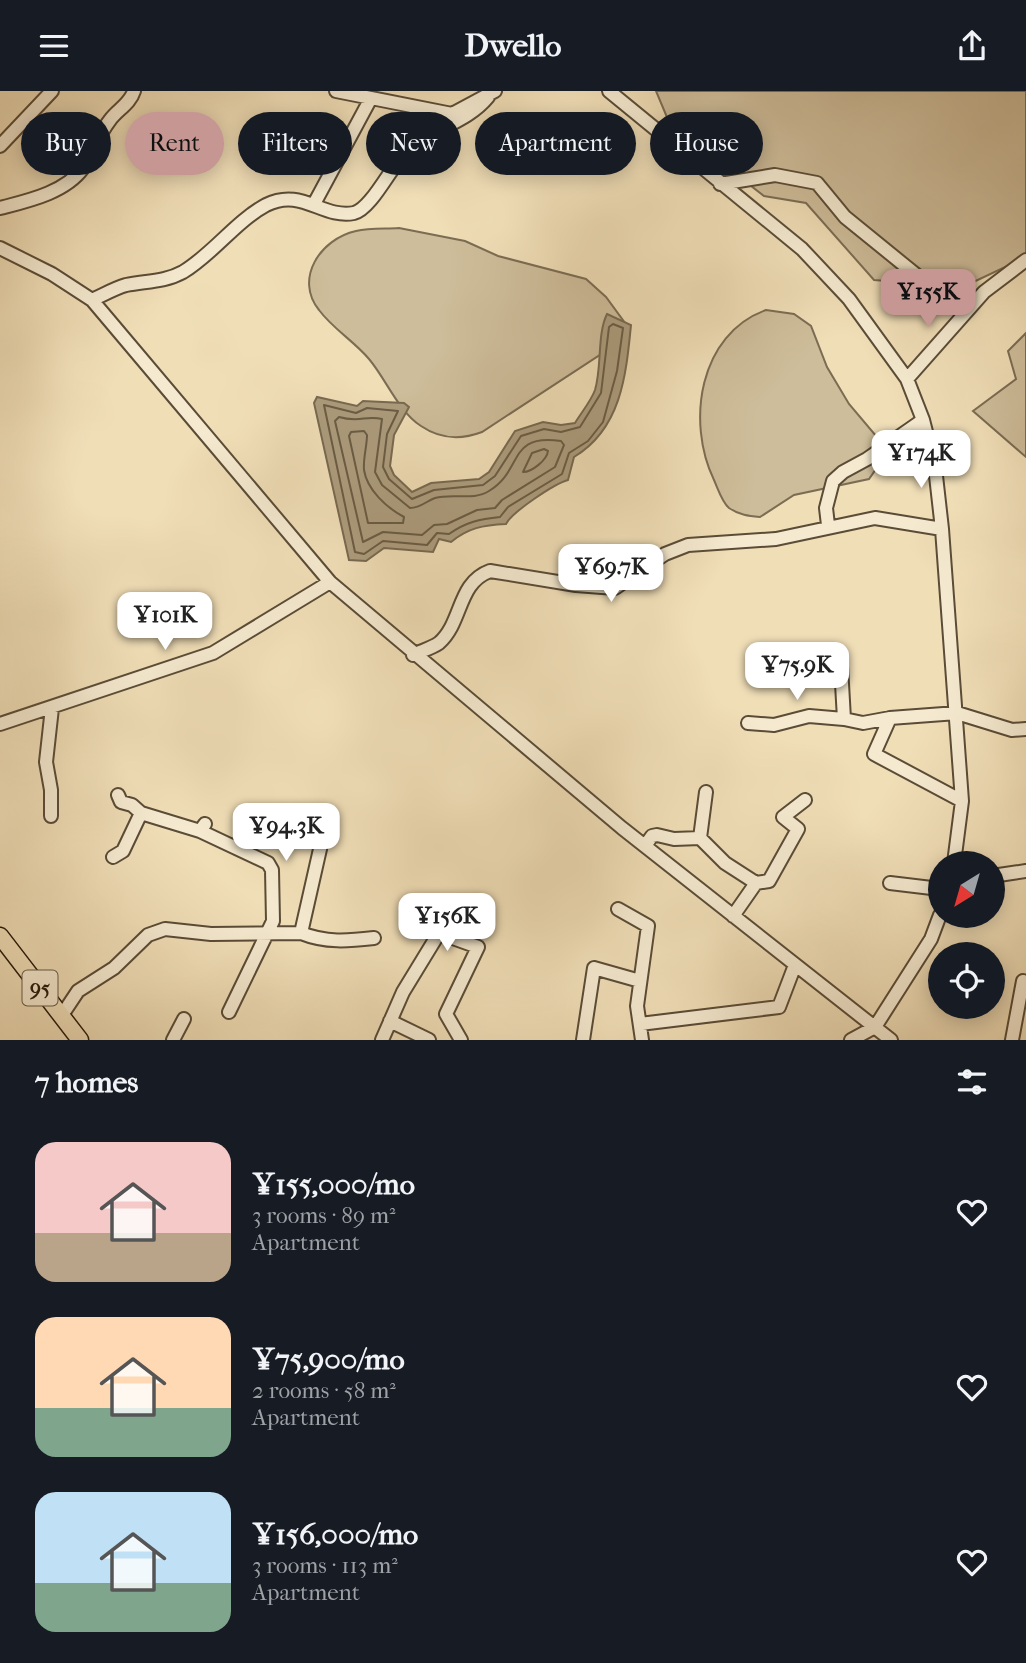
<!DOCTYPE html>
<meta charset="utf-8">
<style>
:root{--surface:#171b24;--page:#242831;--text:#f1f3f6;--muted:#9ea1a6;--accent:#c59692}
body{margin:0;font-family:"IM FELL French Canon",serif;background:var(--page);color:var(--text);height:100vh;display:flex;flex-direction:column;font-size:26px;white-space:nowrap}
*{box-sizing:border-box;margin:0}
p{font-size:23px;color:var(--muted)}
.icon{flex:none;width:38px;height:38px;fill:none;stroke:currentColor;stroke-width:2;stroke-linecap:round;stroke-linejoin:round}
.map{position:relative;height:949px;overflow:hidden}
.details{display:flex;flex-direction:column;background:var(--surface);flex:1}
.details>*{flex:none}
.guide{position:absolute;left:21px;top:21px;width:985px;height:63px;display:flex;gap:14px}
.needle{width:46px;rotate:217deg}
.buttons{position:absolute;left:928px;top:760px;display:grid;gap:14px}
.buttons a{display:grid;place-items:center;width:77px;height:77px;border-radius:50%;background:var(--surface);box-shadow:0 4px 18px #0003;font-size:35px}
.price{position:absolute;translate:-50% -60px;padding:0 16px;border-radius:14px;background:#fff;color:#222;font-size:23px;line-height:46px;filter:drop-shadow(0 2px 4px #0008)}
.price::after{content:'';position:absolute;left:50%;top:42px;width:21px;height:16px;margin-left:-10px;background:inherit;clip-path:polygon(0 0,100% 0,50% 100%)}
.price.current{background:var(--accent);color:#111}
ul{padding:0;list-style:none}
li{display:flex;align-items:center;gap:21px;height:175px;padding:0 35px}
li span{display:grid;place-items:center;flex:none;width:196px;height:140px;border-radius:21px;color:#555}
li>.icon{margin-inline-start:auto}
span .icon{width:84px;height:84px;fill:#fffc;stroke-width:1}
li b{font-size:30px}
h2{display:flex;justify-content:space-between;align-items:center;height:84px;padding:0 35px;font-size:30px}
.pill{padding:0 24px;border-radius:32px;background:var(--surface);box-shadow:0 4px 18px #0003;font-size:24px;line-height:63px}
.pill.current{background:var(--accent);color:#111}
header{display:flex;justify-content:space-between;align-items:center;height:91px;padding:0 35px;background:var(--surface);font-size:32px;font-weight:700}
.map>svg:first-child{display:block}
</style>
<header><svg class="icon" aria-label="menu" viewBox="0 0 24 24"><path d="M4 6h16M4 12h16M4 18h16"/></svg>Dwello<svg class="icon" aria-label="share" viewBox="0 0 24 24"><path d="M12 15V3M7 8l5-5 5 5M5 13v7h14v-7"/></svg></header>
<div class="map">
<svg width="1026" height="949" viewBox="0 0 1026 949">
<rect width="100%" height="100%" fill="#f0deb7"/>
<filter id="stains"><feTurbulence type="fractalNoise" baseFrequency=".00286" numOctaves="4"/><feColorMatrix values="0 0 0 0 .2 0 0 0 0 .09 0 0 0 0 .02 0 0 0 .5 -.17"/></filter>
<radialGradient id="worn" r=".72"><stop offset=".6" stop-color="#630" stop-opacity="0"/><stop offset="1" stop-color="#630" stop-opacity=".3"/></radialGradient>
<path fill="#cebd9a" stroke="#7b6c53" stroke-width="2" d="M656 0H1026V166L963 196 874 189 806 112 764 105 669 31Z
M399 137 465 150 498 165 586 188 606 206 625 232 618 252 482 341C461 349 440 348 421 335 398 320 386 288 369 268 354 250 333 238 319 219 294 188 320 148 356 140 370 137 385 138 399 137Z
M766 219 794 223 811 235 827 276 849 313 882 352 885 365 869 388 794 404 760 426C749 425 739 424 729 417 722 411 718 398 714 389 686 331 699 243 766 219Z
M1026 242V366L973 320 1016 288 1008 260Z"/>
<path fill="#ac9c7d" stroke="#776950" stroke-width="2" d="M607 223 631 234C626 285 621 338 574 366L568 389C554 393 512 421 506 433 483 434 468 437 451 451L439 448 433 461 384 457 366 470 349 469 314 312 317 306 357 315 363 310 404 312 409 316 394 344 390 375 394 384 412 401 431 392 479 388 489 381 515 340 543 331 561 334 575 332C581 322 591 310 595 299 602 276 597 243 607 223Z"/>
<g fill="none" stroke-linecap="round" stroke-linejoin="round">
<path stroke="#6a5c44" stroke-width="2" d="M613 233 623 237 617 280 603 331 588 350 569 362 562 383 508 416 500 426C480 428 466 431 449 443L437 442 427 454 383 450 364 463 355 461 324 314 356 322 367 317 398 320 387 343 383 376 389 388 412 408 434 399 483 394 495 385 521 345 544 338 561 341 580 336 601 302 609 236Z
M339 326C359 332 366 324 382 328L375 381 382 394 410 417C421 417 426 410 435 407 452 402 474 410 489 400 524 379 507 342 561 350L564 354 555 376 502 409 495 417 477 419 447 433 434 434 422 444 383 441 363 451 335 330Z
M364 340 367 344C367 355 363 367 364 379 367 399 387 417 404 426L403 432H368L349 345 351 341Z
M544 358 548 360C547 369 532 381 523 381L532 362Z"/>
<g stroke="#5a4c37" stroke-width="16">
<path id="minor" d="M336 0 452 23 495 0
M609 0 802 158 849 208 907 288 923 329 935 376 942 438 962 710 954 772
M390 34 411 58
M0 55 52 0
M720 93 775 84 817 92 845 126 941 204 974 211
M314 113 371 7
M0 117C27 110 65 102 83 77 93 62 98 44 110 29 117 19 130 13 134 0
M0 157 52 183 92 209 330 491 622 737 891 949
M92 209C103 204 115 197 126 194 146 190 165 191 183 181 213 163 235 131 266 114 302 96 322 128 354 122 371 118 391 76 405 62 429 38 466 33 488 6
M907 288 984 201 1026 169
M828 434 826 417 833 390 843 381 867 368 923 329
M413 564C421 560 432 557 439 552 463 531 457 492 490 480L576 494 615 497 665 463 688 454 776 448 875 427 942 438
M841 575 844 628 863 632 890 627
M748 632 774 634 809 625 844 628
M0 633 213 562 330 491
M706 701 700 747 725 772 756 792 733 825
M118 704 121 711 132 714 141 722
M962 710 874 663 890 627 957 622 1012 639 1026 638
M51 725V699L46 671 52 617
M205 733 200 740 268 772 272 779 273 830 229 921
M645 755 652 745 657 744 674 748 700 747
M113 766 123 760 141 722 200 740
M992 785 1026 780
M756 792 769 790 798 738 783 726 805 709
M890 792 940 798
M618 818 648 835 637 915 642 949
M301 842C326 852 348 850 374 847
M62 924 78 900 114 877 148 844 165 838 211 843 301 842 325 736
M390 930 429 949
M640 933 779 916 795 874
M173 949 184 928
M382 949 403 901 439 842 478 856 446 923 461 949
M583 949 594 877 640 890
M851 949 875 936 931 848 940 824
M1012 949 1023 890"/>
</g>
<g stroke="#281c0c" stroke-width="19">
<path id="major" d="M0 845 80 949"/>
</g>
<use href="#minor" stroke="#f5ead0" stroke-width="12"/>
<use href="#major" stroke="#f0deb7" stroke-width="16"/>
</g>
<g text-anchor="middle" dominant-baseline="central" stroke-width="5" stroke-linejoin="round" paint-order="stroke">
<rect fill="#f5ead0" stroke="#665a47" stroke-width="2" x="22.5" y="879.5" width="35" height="35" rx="5"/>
<g font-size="21" font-weight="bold" fill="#281c0c">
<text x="40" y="897">95</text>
</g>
</g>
<rect width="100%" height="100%" filter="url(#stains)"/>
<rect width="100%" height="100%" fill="url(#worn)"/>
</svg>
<div class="buttons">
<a><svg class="needle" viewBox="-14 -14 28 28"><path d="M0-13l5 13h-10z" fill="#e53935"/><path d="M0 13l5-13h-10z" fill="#9ea1a6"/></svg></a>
<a><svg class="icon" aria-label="locate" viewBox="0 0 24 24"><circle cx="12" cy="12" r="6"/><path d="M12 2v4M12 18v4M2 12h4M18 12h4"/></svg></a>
</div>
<b class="price current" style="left:928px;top:238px">¥155K</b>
<b class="price" style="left:921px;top:399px">¥174K</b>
<b class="price" style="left:611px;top:513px">¥69.7K</b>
<b class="price" style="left:165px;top:561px">¥101K</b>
<b class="price" style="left:797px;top:611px">¥75.9K</b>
<b class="price" style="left:286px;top:772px">¥94.3K</b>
<b class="price" style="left:447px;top:862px">¥156K</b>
<div class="guide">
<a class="pill">Buy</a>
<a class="pill current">Rent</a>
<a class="pill">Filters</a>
<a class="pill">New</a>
<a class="pill">Apartment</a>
<a class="pill">House</a>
</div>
</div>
<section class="details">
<h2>7 homes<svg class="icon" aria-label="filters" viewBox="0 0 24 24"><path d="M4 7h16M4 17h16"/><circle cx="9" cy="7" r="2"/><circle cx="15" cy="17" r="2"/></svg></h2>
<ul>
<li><span style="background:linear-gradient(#f6c9c9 65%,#b9a48a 0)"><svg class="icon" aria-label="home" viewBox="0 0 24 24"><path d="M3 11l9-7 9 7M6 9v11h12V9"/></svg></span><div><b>¥155,000/mo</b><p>3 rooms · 89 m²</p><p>Apartment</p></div><svg class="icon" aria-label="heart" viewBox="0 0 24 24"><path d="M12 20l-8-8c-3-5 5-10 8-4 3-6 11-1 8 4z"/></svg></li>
<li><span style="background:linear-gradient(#ffd9b3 65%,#7fa58c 0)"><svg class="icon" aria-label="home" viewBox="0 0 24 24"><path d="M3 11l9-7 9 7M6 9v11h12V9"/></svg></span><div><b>¥75,900/mo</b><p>2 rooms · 58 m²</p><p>Apartment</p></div><svg class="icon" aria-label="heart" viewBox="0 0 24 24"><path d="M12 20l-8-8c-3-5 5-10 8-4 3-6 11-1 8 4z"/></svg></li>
<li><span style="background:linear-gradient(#bfe0f5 65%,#7fa58c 0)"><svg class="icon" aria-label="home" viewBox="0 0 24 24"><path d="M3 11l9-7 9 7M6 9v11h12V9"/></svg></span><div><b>¥156,000/mo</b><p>3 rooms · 113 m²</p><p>Apartment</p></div><svg class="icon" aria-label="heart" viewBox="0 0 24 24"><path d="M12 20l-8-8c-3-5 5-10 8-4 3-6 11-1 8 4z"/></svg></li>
</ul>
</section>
